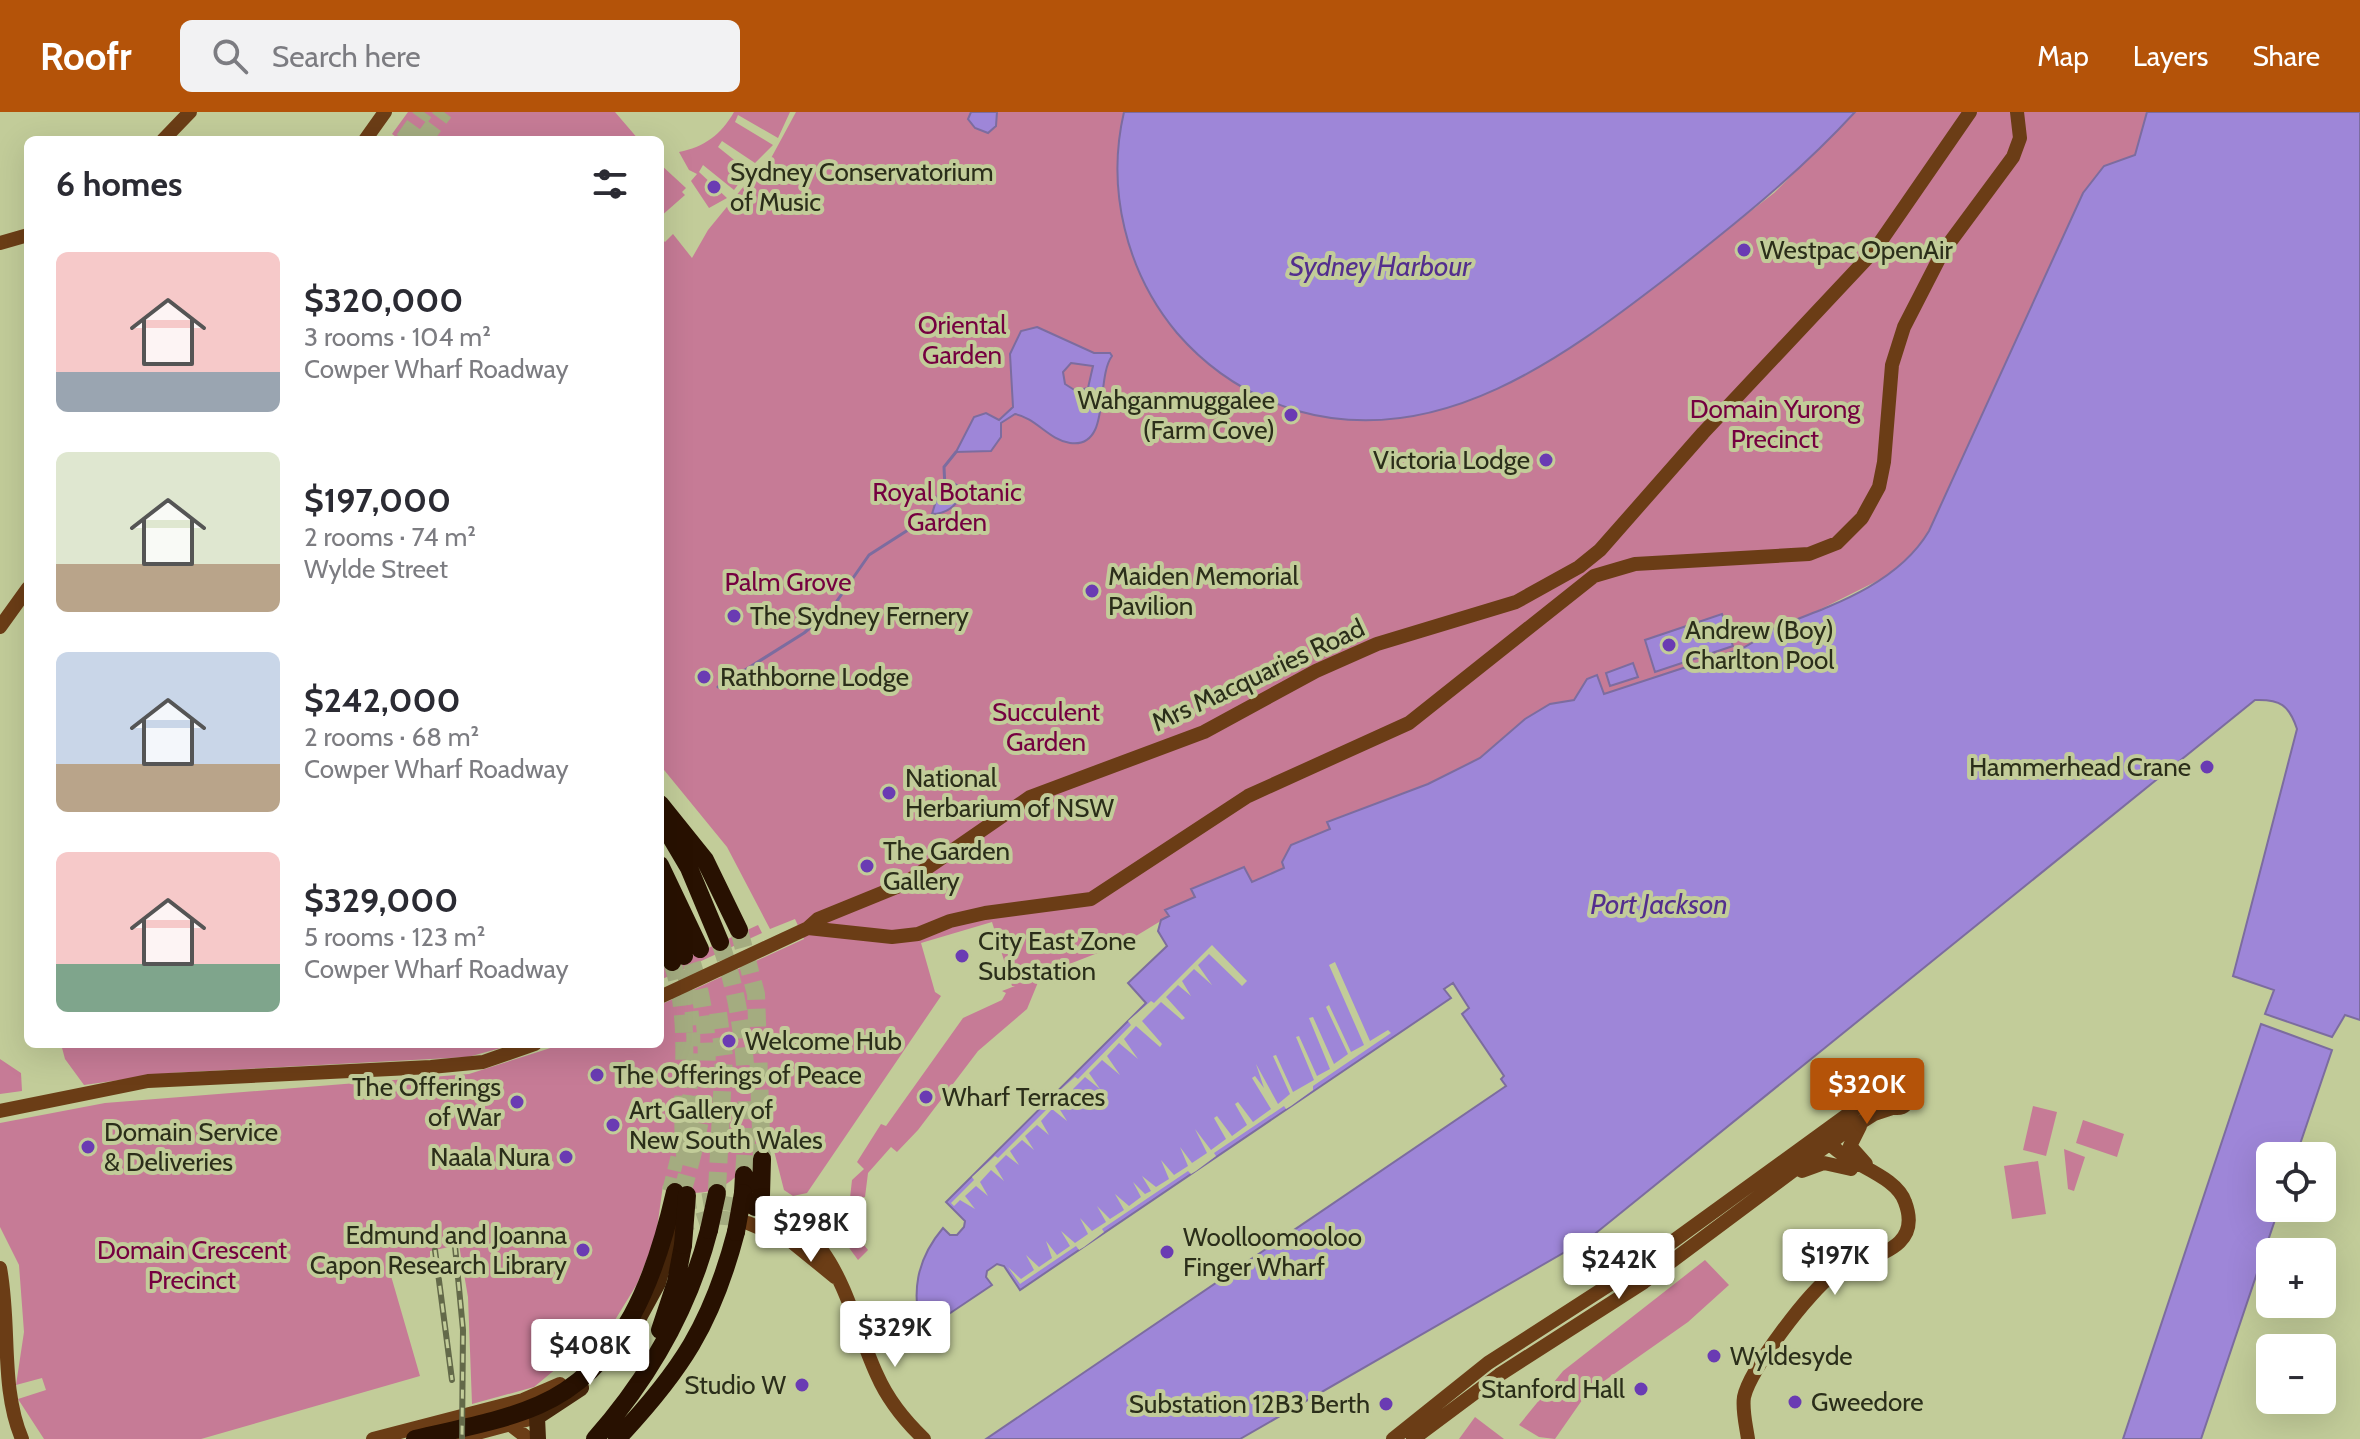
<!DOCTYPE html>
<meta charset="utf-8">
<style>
:root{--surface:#fff;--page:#f2f2f3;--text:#2b2b33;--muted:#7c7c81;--accent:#b45309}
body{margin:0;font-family:Cabin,sans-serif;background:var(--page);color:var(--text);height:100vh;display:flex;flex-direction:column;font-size:30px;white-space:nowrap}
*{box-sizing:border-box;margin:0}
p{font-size:26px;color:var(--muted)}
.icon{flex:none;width:44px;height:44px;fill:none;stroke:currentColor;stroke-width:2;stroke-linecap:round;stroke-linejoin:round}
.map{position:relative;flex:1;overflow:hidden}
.panel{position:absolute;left:24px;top:24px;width:640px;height:912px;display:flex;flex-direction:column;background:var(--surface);border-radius:12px;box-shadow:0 8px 32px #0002}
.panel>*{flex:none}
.buttons{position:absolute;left:2256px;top:1030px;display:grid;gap:16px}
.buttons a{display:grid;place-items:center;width:80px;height:80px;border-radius:12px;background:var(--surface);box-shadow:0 8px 32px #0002;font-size:40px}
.price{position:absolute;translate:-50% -68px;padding:0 18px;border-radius:8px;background:#fff;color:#222;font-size:26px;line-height:52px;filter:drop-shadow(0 2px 4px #0008)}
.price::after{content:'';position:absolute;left:50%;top:48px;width:24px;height:18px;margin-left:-12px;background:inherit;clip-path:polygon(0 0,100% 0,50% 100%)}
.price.active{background:var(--accent);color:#fff}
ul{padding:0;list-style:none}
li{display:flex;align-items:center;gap:24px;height:200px;padding:0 32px}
li span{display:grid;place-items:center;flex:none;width:224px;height:160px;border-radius:12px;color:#555}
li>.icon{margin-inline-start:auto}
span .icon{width:96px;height:96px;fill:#fffc;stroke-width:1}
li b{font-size:34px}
h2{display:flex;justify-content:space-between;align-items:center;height:96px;padding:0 32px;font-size:34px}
header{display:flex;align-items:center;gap:48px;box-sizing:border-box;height:112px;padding:0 40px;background:var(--accent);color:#fff}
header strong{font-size:38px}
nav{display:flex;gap:44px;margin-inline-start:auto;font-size:28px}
.search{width:560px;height:72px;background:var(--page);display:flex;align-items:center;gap:20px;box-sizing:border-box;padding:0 28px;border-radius:12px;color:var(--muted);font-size:30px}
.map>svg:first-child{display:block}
</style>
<header>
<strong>Roofr</strong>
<div class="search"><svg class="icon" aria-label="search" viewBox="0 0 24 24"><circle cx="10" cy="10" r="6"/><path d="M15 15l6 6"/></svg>Search here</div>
<nav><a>Map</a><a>Layers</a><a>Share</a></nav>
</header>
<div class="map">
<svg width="2360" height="1327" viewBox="0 0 2360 1327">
<rect width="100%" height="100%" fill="#c2cc99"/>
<path fill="#c67b96" d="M408 0H615L639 28H400L392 22Z
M734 0H790L778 26 738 3 735 10 773 33 755 51 722 29 718 35 748 59 734 78 703 53 699 60 727 86 709 96 691 69 697 62 689 58 679 40C704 35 721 23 734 0Z
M796 0H1124C1107 73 1125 147 1167 209L1462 291 1529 261 1598 218 1774 81 1855 0H2147L2135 43 2104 54 2083 81 1929 419 1917 438 1891 462 1741 537 1604 583 1550 592 1525 607 1480 646 1428 672 1328 710 1330 717 1285 748V756L1252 770 1244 755 1192 777 1195 785 1166 798 1169 804 1126 830 1041 863 1027 897 978 939 918 1018 897 1040 891 1035 868 1061 865 1085 850 1086 852 1068 864 1057 857 1050 881 1012 886 1014 963 906 1002 888 1006 881 1002 879 1015 874H1012L992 810 921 831 935 880 941 884 807 1081 793 1084 784 1078 771 1027C732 1066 730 1088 666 1079L663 1073 656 1124 637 1172 615 1208 534 1275 472 1292 468 1185 459 1133 430 1139V1145L389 1157 420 1264 201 1327H44L18 1287 46 1278 42 1266 16 1273 24 1220 19 1153 0 1115V1011L105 991 469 962 563 932H660V893L804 827 795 807 770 817 727 735 660 653V125L665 130 673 122 692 146 708 118 753 63 763 61Z
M660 52 686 76 682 80 685 83 660 105Z
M758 813 762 821 673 862 669 857V864L660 868V831L669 854Z
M61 932H515L468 945 170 961 84 973 65 947Z
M0 947 21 961 22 979 0 982Z
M2033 994 2057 1000 2046 1044 2023 1038Z
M2083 1008 2124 1022 2117 1045 2076 1031Z
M2064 1037 2085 1045 2074 1079 2068 1077Z
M2038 1049 2046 1102 2012 1107 2004 1054Z
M846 1089 851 1116 868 1138 858 1148 831 1111 835 1099Z
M1705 1148 1729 1173 1688 1210 1587 1281 1555 1327 1539 1325 1519 1313 1563 1259Z
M1475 1305 1504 1327H1459Z"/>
<path fill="#9e86d8" stroke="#7c6c9f" stroke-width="2" fill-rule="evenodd" d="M971 0H997L996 14 988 21 975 16 968 7Z
M1124 0H1855C1798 62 1735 112 1669 164 1564 245 1439 339 1298 299 1251 285 1209 258 1177 221 1126 160 1106 77 1124 0Z
M2147 0H2360V908L2345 903 2332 925 2265 902 2274 878 2233 864 2297 617C2289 593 2280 587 2255 588L1591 1125 1240 1327H986L1506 974 1501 967 1504 964 1462 902 1469 896 1453 871 1444 877 1451 886 1020 1178 1004 1154 997 1152 987 1159 986 1165 992 1173 922 1220C911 1181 916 1148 943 1116L950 1123H957L964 1115 965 1109 946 1090 1146 891 1128 871 1167 834 1158 819 1161 808 1169 804 1165 798 1195 785 1191 777 1244 755 1252 770 1284 756 1282 750 1291 733 1330 717 1327 710 1428 672 1480 646 1525 607 1550 592 1574 588 1587 567 1597 563 1604 582 1741 537 1755 529 1757 523C1817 498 1894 478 1929 419L2083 81 2104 54 2135 43Z
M1037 215 1094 241H1110L1112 244C1095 267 1112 337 1070 331 1049 328 1036 306 1015 302L1001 311V325L991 339 956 340 974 305 986 301 999 308 1013 295 1010 242 1021 219ZM1071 251 1093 254 1088 276 1076 279 1065 272 1063 260Z
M950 369 960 375C963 391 947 402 932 402L939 379Z
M1722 502 1733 534 1655 560 1645 528Z
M1633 551 1638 565 1610 574 1606 561Z
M2261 912 2332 938 2296 1044H2270V1096H2279L2201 1327H2123Z"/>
<path fill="#c2cc99" d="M1212 833 1247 869 1242 874 1209 842 1198 853 1212 873 1194 857 1182 869 1191 884 1178 873 1166 885 1185 906 1182 908 1161 890 1142 909 1162 932 1160 935 1136 914 1124 927 1138 947 1119 931 1107 944 1120 963 1102 948 1089 961 1100 977 1085 965 1073 977 1084 993 1069 981 1057 993 1067 1009 1052 997 1041 1009 1049 1023 1037 1013 1025 1024 1034 1038 1022 1028 1010 1039 1019 1053 1006 1043 995 1054 1004 1069 991 1058 980 1070 988 1084 976 1074 965 1084 975 1097 960 1088 954 1094 951 1091 974 1068 972 1065 995 1044 998 1046 1055 989 1052 985 1075 965 1078 967 1131 913 1128 909 1151 889 1154 891Z
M1335 850 1370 929 1388 918 1391 921 1313 974V978L1291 994 1286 997 1284 994 1214 1041 1216 1044 1196 1059 1191 1062 1188 1059 1102 1117 1104 1120 1084 1135 1079 1138 1076 1134 1020 1172 1008 1155 1021 1167 1034 1158 1026 1143 1039 1155 1052 1146 1046 1129 1057 1143 1070 1134 1061 1119 1075 1131 1088 1122 1080 1106 1092 1119 1106 1110 1097 1094 1110 1107 1124 1098 1115 1082 1129 1094 1141 1085 1133 1070 1145 1082 1151 1079 1142 1064 1156 1075 1169 1067 1161 1048 1174 1063 1188 1054 1180 1035 1192 1051 1207 1041 1195 1017 1211 1038 1226 1027 1214 1006 1217 1004 1232 1024 1247 1013 1235 992 1238 990 1253 1010 1271 997 1252 966 1255 964 1264 976 1256 952 1278 992 1290 982 1273 944 1276 943 1293 980 1314 968 1296 925 1299 924 1317 964 1330 957 1309 906 1313 905 1334 952 1348 942 1326 895 1329 893 1351 940 1364 933 1329 853Z"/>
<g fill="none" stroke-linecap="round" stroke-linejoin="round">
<path stroke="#7c6c9f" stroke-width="3" d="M945 376 944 355 956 340
M718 575 804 521 830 499 869 443 933 402"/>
<path stroke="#a4ac80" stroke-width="14" stroke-dasharray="14 7" stroke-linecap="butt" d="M669 1079C688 1005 708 920 678 846
M682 1092 705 1088 749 1095
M680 1119C699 1101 723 1104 747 1110"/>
<path stroke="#a4ac80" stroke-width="18" stroke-dasharray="18 9" stroke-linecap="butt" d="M404 28 424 0
M423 28 444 0
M739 818 756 882 762 1047
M720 830C747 906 750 983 744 1063
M672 850C695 917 677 983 686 1052
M717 1078 724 944 718 901
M682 1081C707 992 719 932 689 842"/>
<path stroke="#6b3d16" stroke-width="14" d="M163 28 190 0
M365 28 385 0
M0 131 28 123
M0 515 28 476
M808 816 892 825 918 822 950 809 985 801 1091 787 1248 684 1409 611 1594 464 1635 452 1809 442 1837 431 1862 406 1879 375 1884 350 1892 253 1904 215 1942 141 2013 45 2020 26 2017 0
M660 885 808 816 818 807 904 772 1030 685 1204 620 1316 559 1377 532 1516 490 1579 455 1600 438 1703 321 1874 139 1970 0
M1884 983a13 13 0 1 1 26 0a13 13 0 1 1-26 0Z
M0 999 148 969 431 955 483 950 535 932
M1860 1014 1850 1034 1866 1052
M1802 1059 1824 1051 1851 1057
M750 1095C837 1108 846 1196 877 1263 888 1288 904 1308 924 1327
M748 1111 792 1130 835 1165
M0 1156C11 1215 0 1275 22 1327
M512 1314 529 1327
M373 1327 523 1288 560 1272
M455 1327 537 1305
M1393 1327 1488 1251 1643 1151 1887 974
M1413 1327 1499 1263 1644 1170 1841 1023 1874 1002 1892 996
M1748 1327C1746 1313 1742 1298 1744 1285 1750 1257 1810 1178 1834 1162 1861 1143 1925 1143 1905 1090 1895 1061 1845 1053 1826 1027"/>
<path stroke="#45250a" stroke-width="16" d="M629 1224 658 1171 675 1109
M538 1327 537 1305 581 1276"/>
<path stroke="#281101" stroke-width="18" d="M660 692 705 748 739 818
M660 707 689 756 720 830
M660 753 700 837
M660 784 684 844
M660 815 672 850
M743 1081 744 1063
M755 1095 761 1083 762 1047
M660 1218 676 1170 683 1133
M415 1327C456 1317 500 1310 539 1293 624 1256 656 1163 675 1080
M595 1327C648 1267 689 1196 709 1118
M617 1327C681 1259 712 1212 736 1120"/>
<g stroke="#636949" stroke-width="6">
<path id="rail" d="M455 1134 463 1218 462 1327
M435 1138 452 1268"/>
</g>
<use href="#rail" stroke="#c2cc99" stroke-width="3" stroke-dasharray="9" stroke-linecap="butt"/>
<path stroke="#281101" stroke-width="18" d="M709 1118 717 1081
M736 1120 743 1081
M683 1133 687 1083"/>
</g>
<g fill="#6a3bb3" stroke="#c2cc99" stroke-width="3">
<circle cx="714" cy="75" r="8"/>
<circle cx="1744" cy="138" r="8"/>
<circle cx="1291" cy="303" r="8"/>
<circle cx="1546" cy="348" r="8"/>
<circle cx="1092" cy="479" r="8"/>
<circle cx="734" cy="504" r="8"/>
<circle cx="1669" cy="533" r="8"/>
<circle cx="704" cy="565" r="8"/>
<circle cx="2207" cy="655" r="8"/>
<circle cx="889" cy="681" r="8"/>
<circle cx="867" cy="754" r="8"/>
<circle cx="962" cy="844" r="8"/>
<circle cx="729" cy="929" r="8"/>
<circle cx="597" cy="963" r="8"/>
<circle cx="926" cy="985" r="8"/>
<circle cx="517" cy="990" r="8"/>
<circle cx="613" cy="1013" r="8"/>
<circle cx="88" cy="1035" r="8"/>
<circle cx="566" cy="1045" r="8"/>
<circle cx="583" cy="1138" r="8"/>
<circle cx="1167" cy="1140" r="8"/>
<circle cx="1714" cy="1244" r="8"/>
<circle cx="802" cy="1273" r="8"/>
<circle cx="1641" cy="1277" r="8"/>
<circle cx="1795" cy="1290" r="8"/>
<circle cx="1386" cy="1292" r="8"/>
</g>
<g text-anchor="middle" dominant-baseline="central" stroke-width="8" stroke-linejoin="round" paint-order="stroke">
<g font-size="26" fill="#2b2e1a" stroke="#c2cc99" text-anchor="start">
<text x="730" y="60">Sydney Conservatorium<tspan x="730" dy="30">of Music</tspan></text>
<text x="1760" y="138">Westpac OpenAir</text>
<text x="1275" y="288" text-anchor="end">Wahganmuggalee<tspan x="1275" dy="30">(Farm Cove)</tspan></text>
<text x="1530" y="348" text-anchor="end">Victoria Lodge</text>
<text x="1108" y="464">Maiden Memorial<tspan x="1108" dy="30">Pavilion</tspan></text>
<text x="750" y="504">The Sydney Fernery</text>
<text x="1685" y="518">Andrew (Boy)<tspan x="1685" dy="30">Charlton Pool</tspan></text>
<text x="720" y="565">Rathborne Lodge</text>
<text x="2191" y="655" text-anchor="end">Hammerhead Crane</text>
<text x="905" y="666">National<tspan x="905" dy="30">Herbarium of NSW</tspan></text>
<text x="883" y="739">The Garden<tspan x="883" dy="30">Gallery</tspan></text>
<text x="978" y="829">City East Zone<tspan x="978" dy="30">Substation</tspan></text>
<text x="745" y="929">Welcome Hub</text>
<text x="613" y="963">The Offerings of Peace</text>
<text x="501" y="975" text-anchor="end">The Offerings<tspan x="501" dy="30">of War</tspan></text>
<text x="942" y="985">Wharf Terraces</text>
<text x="629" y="998">Art Gallery of<tspan x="629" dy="30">New South Wales</tspan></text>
<text x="104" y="1020">Domain Service<tspan x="104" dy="30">&amp; Deliveries</tspan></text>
<text x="550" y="1045" text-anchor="end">Naala Nura</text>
<text x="567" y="1123" text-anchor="end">Edmund and Joanna<tspan x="567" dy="30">Capon Research Library</tspan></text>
<text x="1183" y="1125">Woolloomooloo<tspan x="1183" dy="30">Finger Wharf</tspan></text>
<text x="1730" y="1244">Wyldesyde</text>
<text x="786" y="1273" text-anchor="end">Studio W</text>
<text x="1625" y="1277" text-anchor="end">Stanford Hall</text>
<text x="1811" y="1290">Gweedore</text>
<text x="1370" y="1292" text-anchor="end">Substation 12B3 Berth</text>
</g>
<g font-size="26" fill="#750040" stroke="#c2cc99">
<text x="962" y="213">Oriental<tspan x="962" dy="30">Garden</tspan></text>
<text x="1775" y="297">Domain Yurong<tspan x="1775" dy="30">Precinct</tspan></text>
<text x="947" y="380">Royal Botanic<tspan x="947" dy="30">Garden</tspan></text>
<text x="788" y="470">Palm Grove</text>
<text x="1046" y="600">Succulent<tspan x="1046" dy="30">Garden</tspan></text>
<text x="192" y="1138">Domain Crescent<tspan x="192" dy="30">Precinct</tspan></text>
</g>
<g font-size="26" fill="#2b2e1a" stroke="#c2cc99">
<text transform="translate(1258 563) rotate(-25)">Mrs Macquaries Road</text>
</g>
<g font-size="28" font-style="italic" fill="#532e8e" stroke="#c2cc99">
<text x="1380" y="154">Sydney Harbour</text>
<text x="1659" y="792">Port Jackson</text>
</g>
</g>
</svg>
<div class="buttons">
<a><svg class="icon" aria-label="locate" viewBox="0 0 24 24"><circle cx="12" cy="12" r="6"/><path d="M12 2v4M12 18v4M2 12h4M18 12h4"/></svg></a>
<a>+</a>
<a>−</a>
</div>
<b class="price active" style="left:1867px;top:1014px">$320K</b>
<b class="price" style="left:811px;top:1152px">$298K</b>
<b class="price" style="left:1835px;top:1185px">$197K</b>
<b class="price" style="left:1619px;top:1189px">$242K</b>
<b class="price" style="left:895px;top:1257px">$329K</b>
<b class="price" style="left:590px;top:1275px">$408K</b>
<section class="panel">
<h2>6 homes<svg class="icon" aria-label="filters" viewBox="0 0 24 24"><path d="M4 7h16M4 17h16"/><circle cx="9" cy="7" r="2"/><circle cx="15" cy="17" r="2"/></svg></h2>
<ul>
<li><span style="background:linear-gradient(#f6c9c9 75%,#9aa5b1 0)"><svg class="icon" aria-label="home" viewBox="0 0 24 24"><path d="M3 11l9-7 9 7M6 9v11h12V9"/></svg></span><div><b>$320,000</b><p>3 rooms · 104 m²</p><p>Cowper Wharf Roadway</p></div></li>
<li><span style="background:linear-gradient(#dfe7d0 70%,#b9a48a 0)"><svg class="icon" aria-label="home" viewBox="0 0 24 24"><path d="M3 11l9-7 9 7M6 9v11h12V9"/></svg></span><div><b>$197,000</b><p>2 rooms · 74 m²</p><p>Wylde Street</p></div></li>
<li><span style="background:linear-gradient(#c9d6e8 70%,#b9a48a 0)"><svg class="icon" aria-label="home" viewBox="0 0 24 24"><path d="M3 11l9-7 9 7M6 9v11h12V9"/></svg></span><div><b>$242,000</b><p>2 rooms · 68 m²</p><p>Cowper Wharf Roadway</p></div></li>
<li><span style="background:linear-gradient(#f6c9c9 70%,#7fa58c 0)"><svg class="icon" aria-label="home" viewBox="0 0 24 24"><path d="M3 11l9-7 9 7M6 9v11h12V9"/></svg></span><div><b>$329,000</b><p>5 rooms · 123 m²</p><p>Cowper Wharf Roadway</p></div></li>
</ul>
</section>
</div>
